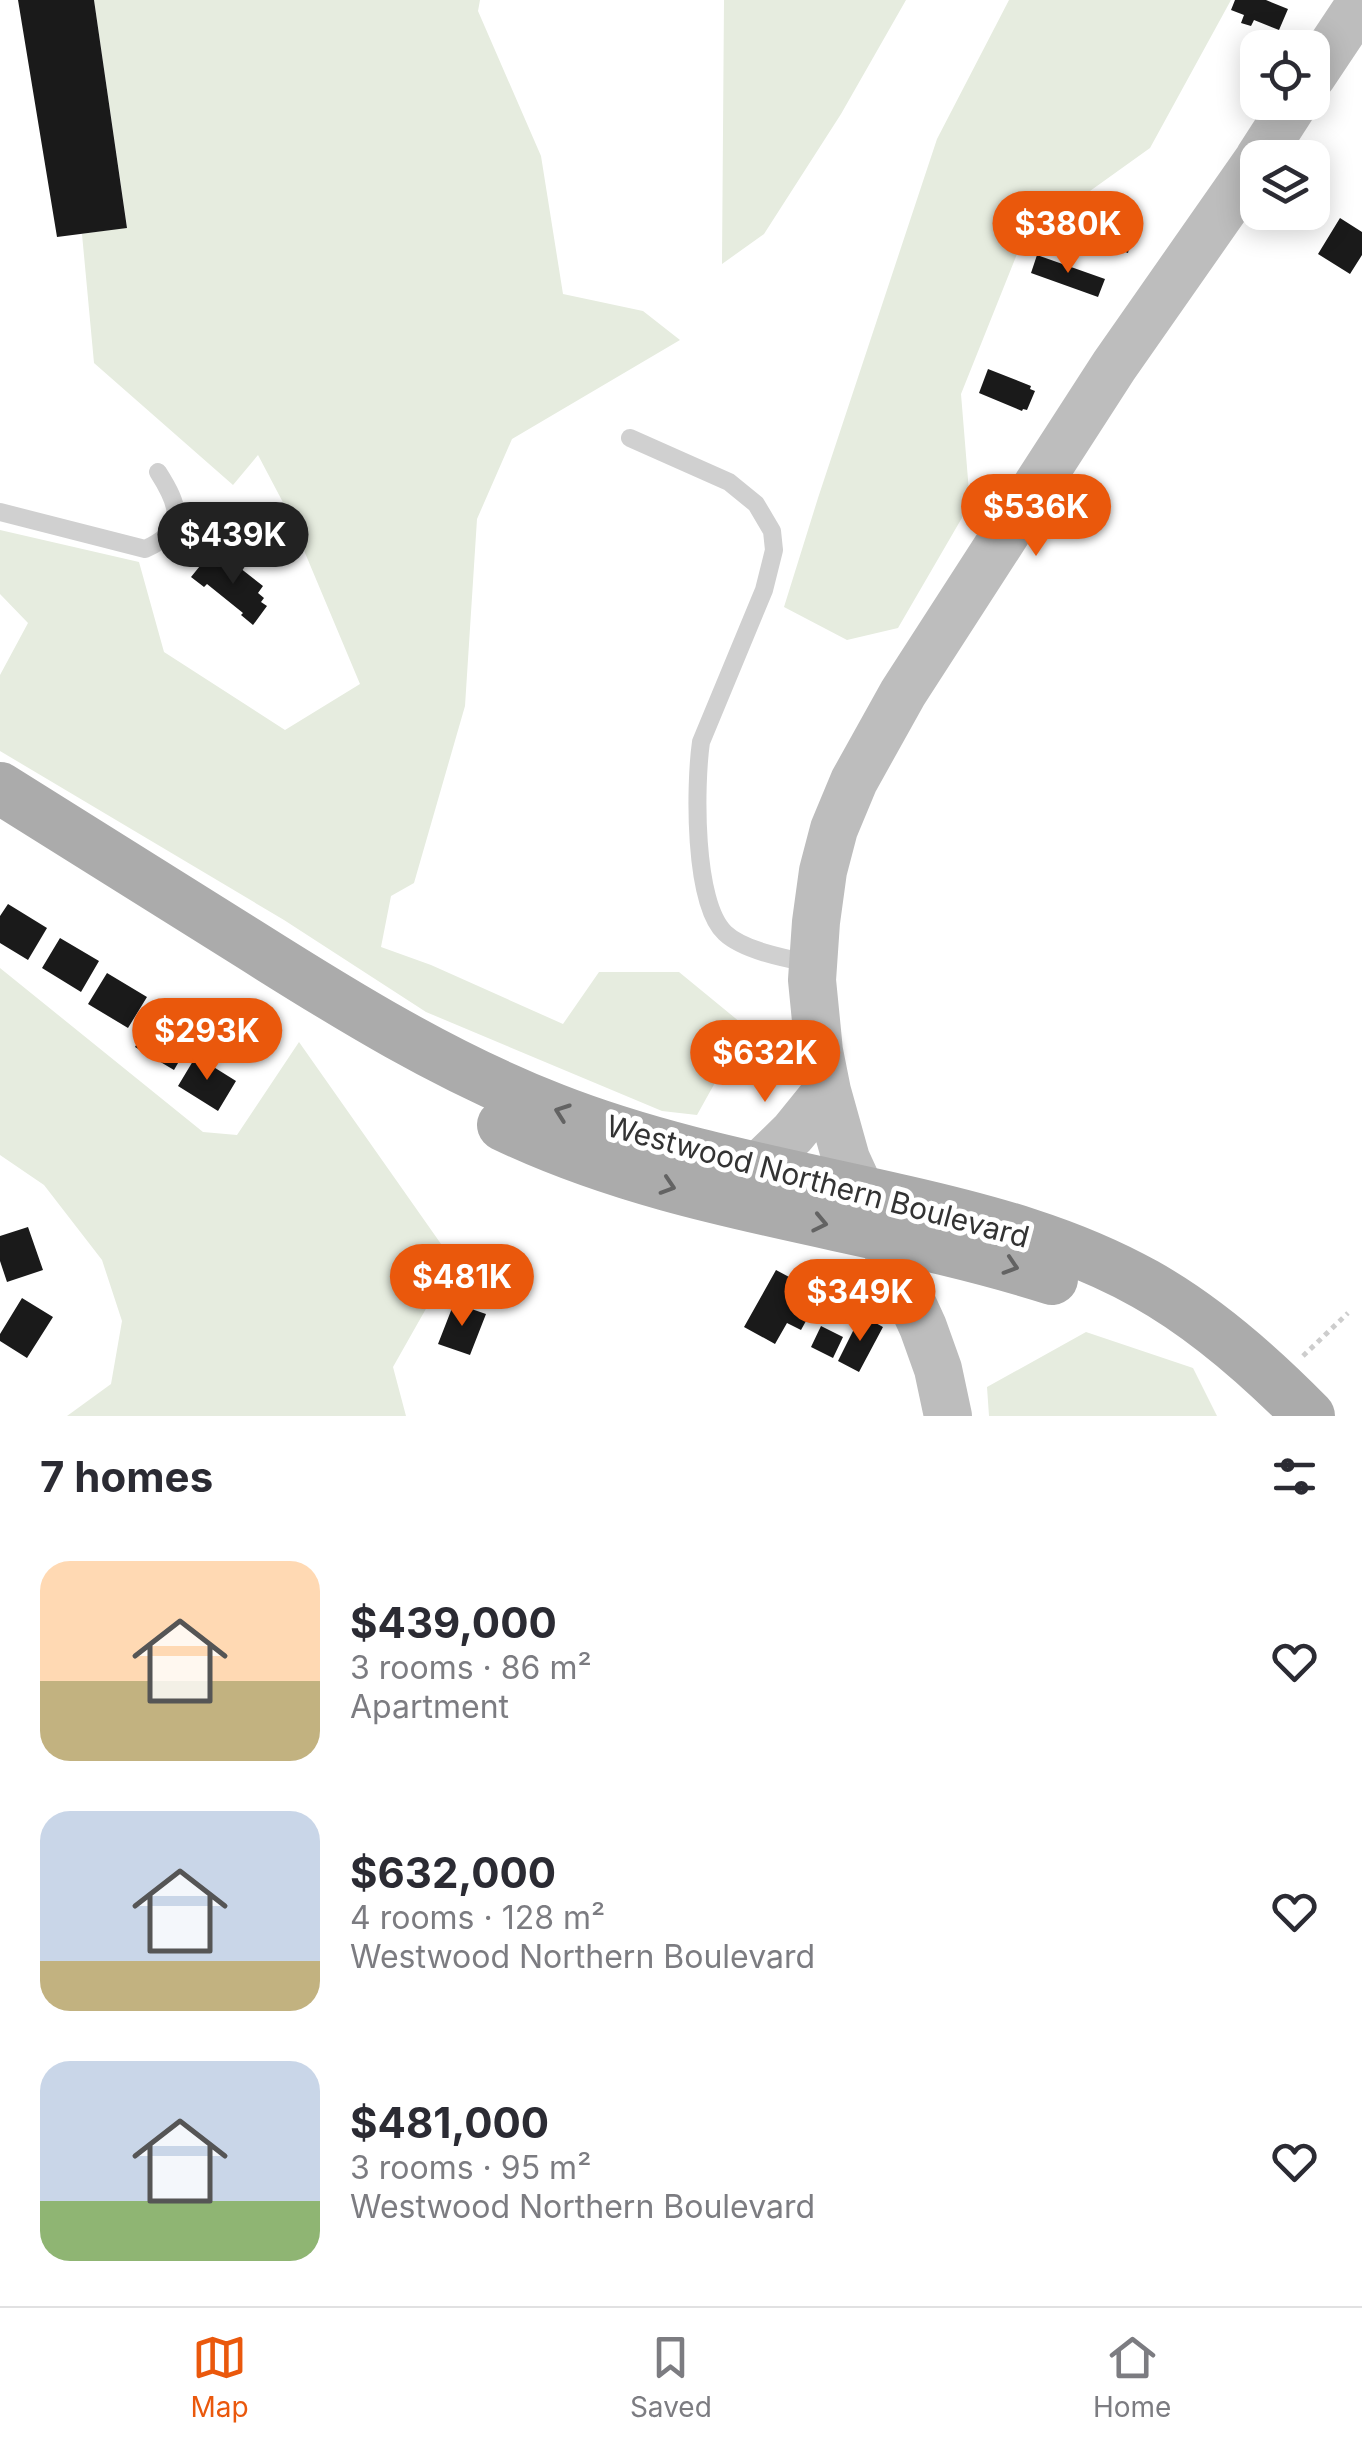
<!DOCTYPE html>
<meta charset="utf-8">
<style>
:root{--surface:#fff;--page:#f2f2f3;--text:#2b2b33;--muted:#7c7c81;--line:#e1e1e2;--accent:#ea580c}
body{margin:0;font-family:Inter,sans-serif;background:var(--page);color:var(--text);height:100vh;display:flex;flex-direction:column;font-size:38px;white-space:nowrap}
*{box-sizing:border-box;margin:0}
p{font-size:32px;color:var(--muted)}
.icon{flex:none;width:55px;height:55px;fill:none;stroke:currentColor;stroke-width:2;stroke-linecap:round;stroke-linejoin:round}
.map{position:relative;height:1416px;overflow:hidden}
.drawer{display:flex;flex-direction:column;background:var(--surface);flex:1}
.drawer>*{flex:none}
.buttons{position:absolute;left:1240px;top:30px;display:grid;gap:20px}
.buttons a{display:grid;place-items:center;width:90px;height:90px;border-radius:20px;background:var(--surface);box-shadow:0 5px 25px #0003;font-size:50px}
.price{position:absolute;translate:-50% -85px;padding:0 22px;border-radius:35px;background:var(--accent);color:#fff;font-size:32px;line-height:65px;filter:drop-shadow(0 2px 5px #0008)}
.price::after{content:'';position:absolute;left:50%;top:60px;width:30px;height:22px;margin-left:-15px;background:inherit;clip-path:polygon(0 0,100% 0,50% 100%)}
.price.selected{background:#222;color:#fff}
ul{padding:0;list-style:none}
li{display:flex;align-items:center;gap:30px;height:250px;padding:0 40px}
li span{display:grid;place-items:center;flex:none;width:280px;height:200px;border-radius:30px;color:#555}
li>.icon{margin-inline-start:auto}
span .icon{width:120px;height:120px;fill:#fffc;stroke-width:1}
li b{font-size:42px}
h2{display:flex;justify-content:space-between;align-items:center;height:120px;padding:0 40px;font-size:42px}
.tabs{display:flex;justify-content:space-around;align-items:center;height:140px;border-top:2px solid var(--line);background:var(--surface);font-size:28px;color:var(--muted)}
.tabs a{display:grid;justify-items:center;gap:5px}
.tabs .selected{color:var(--accent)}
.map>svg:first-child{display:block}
</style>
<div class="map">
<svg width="1362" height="1416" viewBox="0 0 1362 1416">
<rect width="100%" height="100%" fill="#fff"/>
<path fill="#e6ecdf" d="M94 0H480L478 11 541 156 563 294 643 311 680 340 512 439 477 519 465 706 414 883 391 896 381 947 431 965 563 1024 599 972H679L746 1027 697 1115 662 1111 426 1012 284 920 0 751V675L28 623 0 594V530L139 562 164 652 285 730 360 684 287 510 258 455 233 485 94 363 82 234 127 227Z
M724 0H906L841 114 764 234 722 264Z
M1009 0H1231L1150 148 1023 239 961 394 970 504 898 628 847 640 784 607 818 498 937 139Z
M0 968 203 1132 237 1135 299 1042 453 1261 393 1367 406 1416H67L111 1384 122 1321 102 1260 44 1185 0 1155Z
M1086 1332 1193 1368 1217 1416H989L987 1387Z"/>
<path fill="#1a1a1a" d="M18 0H94L127 228 57 237Z
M1235 0H1266L1288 9 1279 30 1254 20 1251 26 1241 23 1244 15 1231 10Z
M1100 211 1140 225 1133 246 1130 244 1128 253 1089 239Z
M1340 218 1362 232V255L1350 274 1318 254Z
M1037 255 1105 279 1098 297 1031 273Z
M988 369 1031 386 1030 389 1035 391 1027 410 1023 409 1022 411 979 393Z
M208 556 219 565 226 557 263 586 258 593 264 598 261 602 267 606 253 625 241 615 243 613 207 584 204 587 191 577Z
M8 904 47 928 28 960 0 943V916Z
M60 938 99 961 81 992 42 968Z
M107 973 147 997 128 1028 88 1004Z
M152 1016 192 1039 174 1070 135 1047Z
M196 1056 236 1081 218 1111 178 1086Z
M28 1227 43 1270 7 1282 0 1261V1236Z
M776 1270 821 1294 801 1330 787 1323 775 1344 744 1327Z
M22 1298 53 1317 27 1358 0 1341V1334Z
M454 1303 486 1314 470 1355 438 1344Z
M861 1315 883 1327 859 1372 838 1361Z
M821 1326 843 1337 833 1358 811 1347Z"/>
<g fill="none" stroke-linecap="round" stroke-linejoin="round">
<path stroke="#cdcdcd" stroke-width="5" stroke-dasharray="5 5" stroke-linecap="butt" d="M1303 1356 1348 1313"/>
<path stroke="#d0d0d0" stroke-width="18" d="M630 438 729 482 756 504 772 531 774 550 764 590 701 742C695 784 693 903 725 933 744 951 788 959 813 964
M0 512 145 549C189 530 179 505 158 472"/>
<path stroke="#bdbdbd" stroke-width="48" d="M1312 76 1362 1
M1259 158 1295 102
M757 1168 793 1133 827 1091
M948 1416 938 1369 923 1327 846 1159 827 1091 819 1051 812 980 816 922 823 871 834 829 854 781 903 693 1114 366 1258 160"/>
<path stroke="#ababab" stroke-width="52" d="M0 788C83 840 166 892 249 944 347 1006 446 1067 554 1109 666 1153 787 1174 904 1201 987 1220 1070 1242 1145 1284 1206 1318 1260 1366 1309 1416
M503 1125C678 1209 870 1221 1052 1279"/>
</g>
<defs><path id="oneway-chevron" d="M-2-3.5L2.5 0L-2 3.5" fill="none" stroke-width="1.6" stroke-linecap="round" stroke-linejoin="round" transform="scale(2.5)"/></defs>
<g stroke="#636363">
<use href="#oneway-chevron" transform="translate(562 1112) rotate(-160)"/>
<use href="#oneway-chevron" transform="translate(668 1186) rotate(18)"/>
<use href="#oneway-chevron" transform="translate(820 1223) rotate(12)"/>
<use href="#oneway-chevron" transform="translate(1011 1266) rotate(18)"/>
</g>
<g text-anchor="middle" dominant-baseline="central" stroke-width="10" stroke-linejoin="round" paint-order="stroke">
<g font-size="30" fill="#333" stroke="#fff">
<text transform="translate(818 1181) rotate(15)">Westwood Northern Boulevard</text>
</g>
</g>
</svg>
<div class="buttons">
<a><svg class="icon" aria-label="locate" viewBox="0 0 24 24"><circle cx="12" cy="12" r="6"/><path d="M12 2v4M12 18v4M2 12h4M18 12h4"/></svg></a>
<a><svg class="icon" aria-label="layers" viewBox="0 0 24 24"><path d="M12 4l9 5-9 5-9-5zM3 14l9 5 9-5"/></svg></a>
</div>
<b class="price" style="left:1068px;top:276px">$380K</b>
<b class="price" style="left:1036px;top:559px">$536K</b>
<b class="price selected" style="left:233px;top:587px">$439K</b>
<b class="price" style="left:207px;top:1083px">$293K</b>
<b class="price" style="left:765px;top:1105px">$632K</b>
<b class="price" style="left:462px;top:1329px">$481K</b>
<b class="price" style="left:860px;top:1344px">$349K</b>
</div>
<section class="drawer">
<h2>7 homes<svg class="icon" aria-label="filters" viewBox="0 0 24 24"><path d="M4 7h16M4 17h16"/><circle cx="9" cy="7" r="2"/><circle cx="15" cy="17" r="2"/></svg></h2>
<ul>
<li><span style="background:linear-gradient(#ffd9b3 60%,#c2b280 0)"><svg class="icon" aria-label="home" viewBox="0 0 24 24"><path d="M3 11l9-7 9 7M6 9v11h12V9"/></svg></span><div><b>$439,000</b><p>3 rooms · 86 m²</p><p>Apartment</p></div><svg class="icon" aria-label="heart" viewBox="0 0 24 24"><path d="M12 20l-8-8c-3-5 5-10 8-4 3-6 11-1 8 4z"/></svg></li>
<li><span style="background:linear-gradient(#c9d6e8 75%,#c2b280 0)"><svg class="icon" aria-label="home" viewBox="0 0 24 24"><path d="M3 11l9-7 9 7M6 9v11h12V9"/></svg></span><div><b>$632,000</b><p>4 rooms · 128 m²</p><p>Westwood Northern Boulevard</p></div><svg class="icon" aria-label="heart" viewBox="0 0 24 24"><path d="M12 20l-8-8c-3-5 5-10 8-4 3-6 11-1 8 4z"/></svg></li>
<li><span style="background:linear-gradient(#c9d6e8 70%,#8fb573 0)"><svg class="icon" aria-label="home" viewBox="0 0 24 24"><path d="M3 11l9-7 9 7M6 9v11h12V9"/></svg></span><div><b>$481,000</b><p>3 rooms · 95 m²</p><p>Westwood Northern Boulevard</p></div><svg class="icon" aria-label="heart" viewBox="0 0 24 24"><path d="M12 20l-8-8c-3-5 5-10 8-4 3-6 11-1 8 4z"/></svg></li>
</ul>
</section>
<nav class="tabs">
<a class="selected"><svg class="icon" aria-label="map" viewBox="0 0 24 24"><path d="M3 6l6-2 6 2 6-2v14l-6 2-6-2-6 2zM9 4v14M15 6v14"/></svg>Map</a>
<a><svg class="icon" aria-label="saved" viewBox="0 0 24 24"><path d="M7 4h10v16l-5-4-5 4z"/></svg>Saved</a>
<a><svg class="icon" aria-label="home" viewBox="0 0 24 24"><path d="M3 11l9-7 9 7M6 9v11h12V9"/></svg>Home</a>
</nav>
